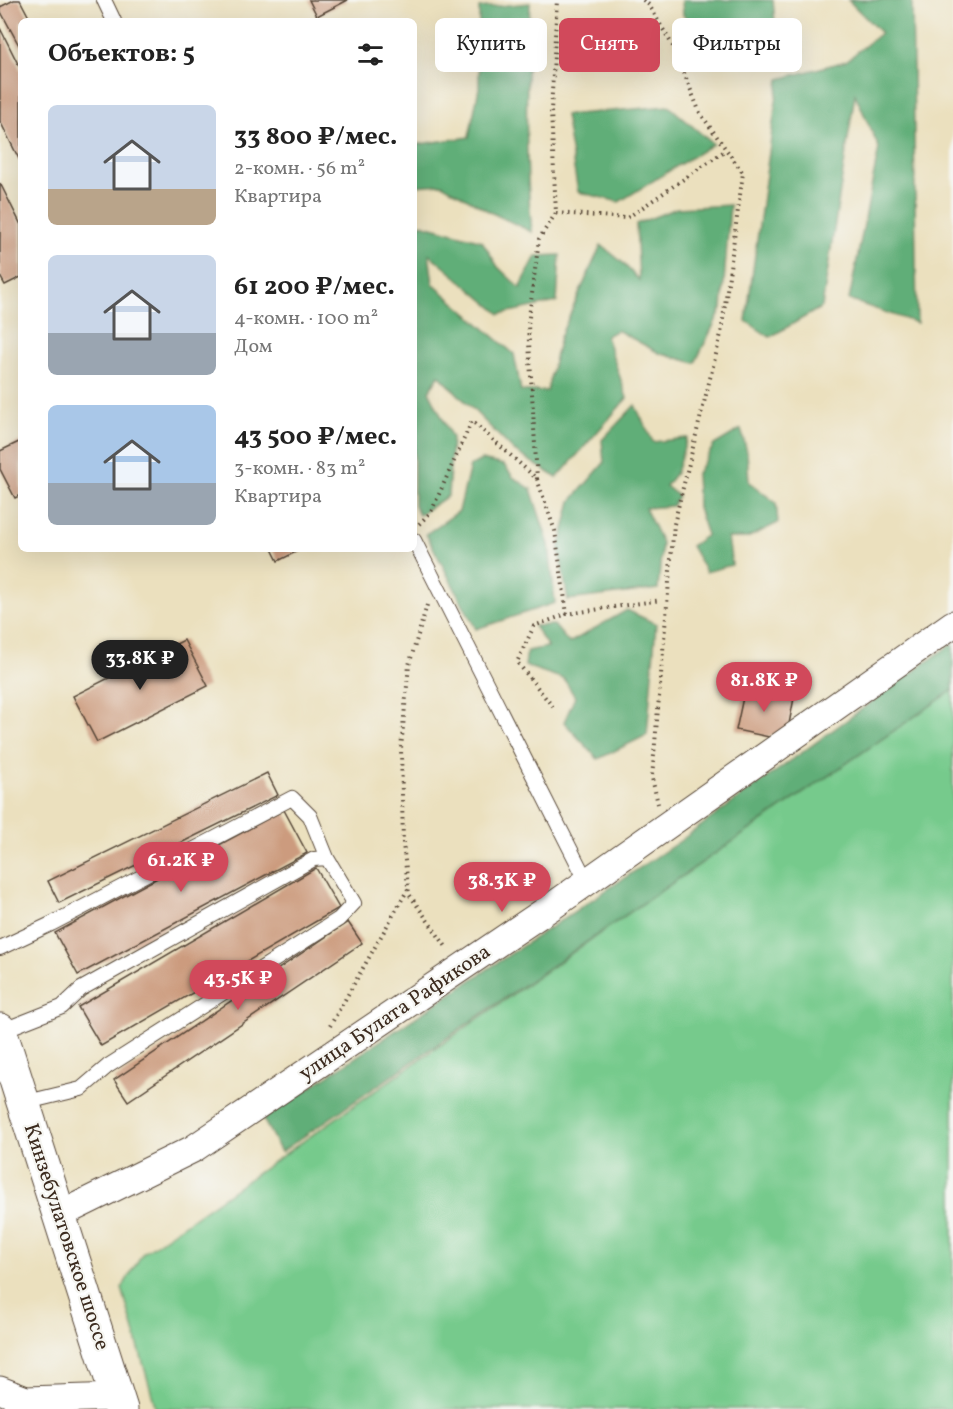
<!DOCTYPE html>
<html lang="ru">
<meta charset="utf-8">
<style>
:root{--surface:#fff;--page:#f2f2f2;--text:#222;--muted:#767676;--accent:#d1495b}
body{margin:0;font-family:Vollkorn,serif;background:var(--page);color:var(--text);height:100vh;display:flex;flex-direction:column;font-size:22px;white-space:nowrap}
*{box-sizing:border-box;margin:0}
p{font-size:20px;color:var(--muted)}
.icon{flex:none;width:33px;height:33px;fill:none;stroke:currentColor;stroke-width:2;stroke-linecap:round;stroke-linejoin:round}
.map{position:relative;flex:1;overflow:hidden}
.drawer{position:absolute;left:18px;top:18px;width:399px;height:534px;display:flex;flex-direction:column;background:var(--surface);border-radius:9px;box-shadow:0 6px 24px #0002}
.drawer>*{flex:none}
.banner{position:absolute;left:435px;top:18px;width:428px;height:54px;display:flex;gap:12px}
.price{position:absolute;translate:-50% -51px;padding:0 14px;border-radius:21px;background:var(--accent);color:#fff;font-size:20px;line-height:39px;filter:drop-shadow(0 2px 3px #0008)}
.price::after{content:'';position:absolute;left:50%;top:36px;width:18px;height:14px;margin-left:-9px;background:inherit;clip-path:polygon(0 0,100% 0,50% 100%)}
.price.selected{background:#222;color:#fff}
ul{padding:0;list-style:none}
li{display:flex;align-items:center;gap:18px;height:150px;padding:0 30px}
li span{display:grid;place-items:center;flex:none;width:168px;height:120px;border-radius:9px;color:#555}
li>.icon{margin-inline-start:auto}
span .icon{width:72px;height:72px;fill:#fffc;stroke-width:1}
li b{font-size:26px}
h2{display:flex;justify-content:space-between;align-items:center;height:72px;padding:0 30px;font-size:26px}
.tag{padding:0 21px;border-radius:9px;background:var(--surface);box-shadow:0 6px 24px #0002;font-size:21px;line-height:54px}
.tag.selected{background:var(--accent);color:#fff}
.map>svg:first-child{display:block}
</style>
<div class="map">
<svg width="953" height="1409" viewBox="0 0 953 1409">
<rect width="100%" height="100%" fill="#f6f6f2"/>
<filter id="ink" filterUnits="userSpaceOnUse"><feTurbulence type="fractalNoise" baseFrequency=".0167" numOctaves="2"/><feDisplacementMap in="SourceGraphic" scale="12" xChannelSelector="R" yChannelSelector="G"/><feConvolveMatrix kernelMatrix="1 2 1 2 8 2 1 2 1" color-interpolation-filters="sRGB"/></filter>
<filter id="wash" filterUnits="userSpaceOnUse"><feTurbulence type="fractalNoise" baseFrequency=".008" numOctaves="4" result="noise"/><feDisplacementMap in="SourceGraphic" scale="24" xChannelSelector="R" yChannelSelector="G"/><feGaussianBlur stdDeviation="1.35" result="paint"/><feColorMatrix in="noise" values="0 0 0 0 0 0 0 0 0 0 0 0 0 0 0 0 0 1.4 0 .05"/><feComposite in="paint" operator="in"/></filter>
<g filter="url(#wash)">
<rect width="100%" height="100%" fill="#ebe0be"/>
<path fill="#76ca8c" stroke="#587a55" stroke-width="1.5" d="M953 690V1409H156L122 1288 142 1254 652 897Z"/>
<path fill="#60ae78" stroke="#4e6c4b" stroke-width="1.5" d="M682 0H773L776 35 712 38 683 15Z
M848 0H912L917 323 849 300 879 148 855 94 822 307 770 337 746 321 779 79 846 61 881 33Z
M530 3C526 80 524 156 532 232L490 212 442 184 414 186V145L469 137 479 88V8Z
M669 106 713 144 619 202 578 192 565 115Z
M730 205 722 308 695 363 659 353 617 330 606 336 627 398 557 478 514 451 439 375 429 391 452 438 448 496 419 515 414 505V222L482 241 498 267 520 288 536 256 560 255 557 302 500 314 429 254 433 284 514 354 521 391H547L560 337 601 245 622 262 639 280 636 224 677 208Z
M635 405 653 442 687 438 676 473 666 486 678 496 672 506 645 508 662 543 658 589 568 600 559 550 571 501 604 463 602 440Z
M741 429 747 452 749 482 776 503 778 523 747 538H728L732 565 706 572 691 546 707 535 698 508 696 475 714 445Z
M481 460 504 465 513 477 531 489 549 545 555 603 476 629 426 534 459 511 470 466Z
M627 610 656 624 647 735 598 759 564 722 575 697 564 679 525 666 527 651 548 647 534 626 554 625 569 643Z
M953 643V690L281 1152 263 1119 680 841Z"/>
<g id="blocks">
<path fill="#cc9b7e" d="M14 0H20L31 21H21V49L0 10V7Z
M309 0H348L317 16Z
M0 28 21 70V163L0 121Z
M0 183 21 225V277L5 285 0 276Z
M21 441V495L15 498 0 469V451Z
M272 549H297L298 551 278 561Z
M184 640 208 686 97 742 73 696Z
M745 688 794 698 788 729 769 737 736 730Z
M267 773 278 795 59 903 48 881Z
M284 810 307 853 78 975 55 933Z
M316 868 339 908 101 1046 78 1007Z
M348 922 362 943 128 1101 114 1080Z"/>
</g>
</g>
<g filter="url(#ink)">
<use href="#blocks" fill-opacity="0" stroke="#554536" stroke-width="1.5"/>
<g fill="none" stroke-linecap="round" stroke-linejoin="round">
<g stroke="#554536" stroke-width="16">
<path id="lane" d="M104 0 114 21
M414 540 587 882
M0 948 51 924 292 798 310 816 327 858
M1 1031 62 1007 81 989 314 859 327 858 354 903 339 919 108 1066 81 1089 23 1103"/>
</g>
<g stroke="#554536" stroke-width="29">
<path id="street" d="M59 1215 193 1149 554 905 953 624
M0 1390 26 1400 118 1397"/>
</g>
<g stroke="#554536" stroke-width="35">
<path id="secondary" d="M0 1030 121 1409"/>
</g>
<path stroke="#554536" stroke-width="4" stroke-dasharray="1.5 4.5" stroke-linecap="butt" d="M643 0 649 5 674 48 700 113 743 173 721 334 674 524 652 778 658 804
M556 213 627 218 726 150
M537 479 555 531 567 614 661 600
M419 524 431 512 472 421 537 479 528 325 539 239 556 213 551 111 557 0
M427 605 409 665 401 748 403 844 409 894 447 948
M553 707 517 662 534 626 567 614
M330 1026 408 889"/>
<use href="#lane" stroke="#fff" stroke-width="14"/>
<use href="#street" stroke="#fff" stroke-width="27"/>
<use href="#secondary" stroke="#fff" stroke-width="33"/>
</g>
</g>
<g text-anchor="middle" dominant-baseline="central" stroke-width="4.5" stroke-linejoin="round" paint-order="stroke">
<g font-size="21" fill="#3b2a1e" stroke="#f6f6f2">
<text transform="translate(395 1013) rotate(-34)">улица Булата Рафикова</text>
<text transform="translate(66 1237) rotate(72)">Кинзебулатовское шоссе</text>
</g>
</g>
</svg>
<b class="price selected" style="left:140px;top:691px">33.8K ₽</b>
<b class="price" style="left:764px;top:713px">81.8K ₽</b>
<b class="price" style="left:181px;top:893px">61.2K ₽</b>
<b class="price" style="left:502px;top:913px">38.3K ₽</b>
<b class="price" style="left:238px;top:1011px">43.5K ₽</b>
<div class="banner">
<a class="tag">Купить</a>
<a class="tag selected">Снять</a>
<a class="tag">Фильтры</a>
</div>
<section class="drawer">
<h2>Объектов: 5<svg class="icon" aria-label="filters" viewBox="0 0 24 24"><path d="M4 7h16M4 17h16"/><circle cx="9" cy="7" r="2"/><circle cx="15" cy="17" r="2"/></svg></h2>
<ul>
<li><span style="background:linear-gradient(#c9d6e8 70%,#b9a48a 0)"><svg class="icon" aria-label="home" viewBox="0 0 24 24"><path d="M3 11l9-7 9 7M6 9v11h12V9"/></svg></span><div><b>33 800 ₽/мес.</b><p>2-комн. · 56 m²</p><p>Квартира</p></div></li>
<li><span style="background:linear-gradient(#c9d6e8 65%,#9aa5b1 0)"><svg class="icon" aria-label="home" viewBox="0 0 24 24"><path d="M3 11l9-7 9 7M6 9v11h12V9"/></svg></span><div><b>61 200 ₽/мес.</b><p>4-комн. · 100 m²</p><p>Дом</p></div></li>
<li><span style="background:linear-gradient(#a9c7e8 65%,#9aa5b1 0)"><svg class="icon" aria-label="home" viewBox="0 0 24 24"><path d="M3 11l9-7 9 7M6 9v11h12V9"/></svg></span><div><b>43 500 ₽/мес.</b><p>3-комн. · 83 m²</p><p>Квартира</p></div></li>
</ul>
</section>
</div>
